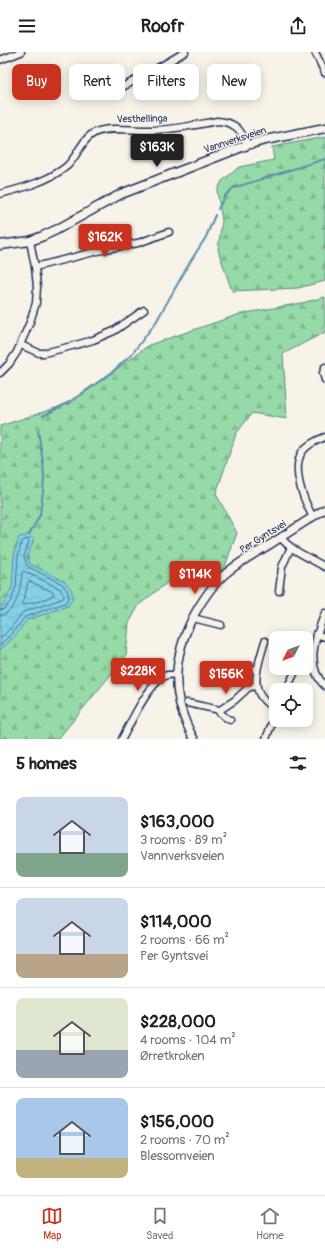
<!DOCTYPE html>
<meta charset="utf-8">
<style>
:root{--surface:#fff;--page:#f6f6f6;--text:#222;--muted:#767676;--line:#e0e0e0;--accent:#c8321e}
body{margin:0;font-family:Pangolin,sans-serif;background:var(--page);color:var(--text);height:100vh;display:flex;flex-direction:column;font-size:15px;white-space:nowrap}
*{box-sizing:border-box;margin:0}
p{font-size:13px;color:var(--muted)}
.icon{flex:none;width:22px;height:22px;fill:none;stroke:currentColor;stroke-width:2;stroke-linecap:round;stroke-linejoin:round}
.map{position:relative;height:687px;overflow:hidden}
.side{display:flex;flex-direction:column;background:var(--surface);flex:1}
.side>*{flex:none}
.guide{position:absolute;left:12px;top:12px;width:301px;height:36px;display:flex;gap:8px}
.needle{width:26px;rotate:228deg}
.controls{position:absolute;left:269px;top:579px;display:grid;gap:8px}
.controls a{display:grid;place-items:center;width:44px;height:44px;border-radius:8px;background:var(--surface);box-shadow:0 2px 10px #0003;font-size:20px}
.price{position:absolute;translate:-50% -34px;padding:0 9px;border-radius:4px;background:var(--accent);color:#fff;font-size:13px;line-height:26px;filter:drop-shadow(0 1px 2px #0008)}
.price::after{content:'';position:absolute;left:50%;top:24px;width:12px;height:9px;margin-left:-6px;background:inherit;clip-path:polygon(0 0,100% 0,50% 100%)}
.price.selected{background:#222;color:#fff}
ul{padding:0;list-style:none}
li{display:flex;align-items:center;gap:12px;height:100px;padding:0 16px}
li+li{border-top:1px solid var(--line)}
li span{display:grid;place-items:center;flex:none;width:112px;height:80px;border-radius:8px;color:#555}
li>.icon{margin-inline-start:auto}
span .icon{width:48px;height:48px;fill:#fffc;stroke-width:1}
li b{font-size:17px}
h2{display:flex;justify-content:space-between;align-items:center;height:48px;padding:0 16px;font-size:17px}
.chip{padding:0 14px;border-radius:8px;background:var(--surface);box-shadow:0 2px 10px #0003;font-size:14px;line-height:36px}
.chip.selected{background:var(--accent);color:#fff}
header{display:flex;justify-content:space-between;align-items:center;height:52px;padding:0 16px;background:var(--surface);font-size:18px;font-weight:800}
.menu{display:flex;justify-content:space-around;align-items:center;height:56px;border-top:1px solid var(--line);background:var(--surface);font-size:11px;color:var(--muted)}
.menu a{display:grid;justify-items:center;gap:2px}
.menu .selected{color:var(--accent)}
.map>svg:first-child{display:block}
</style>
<header><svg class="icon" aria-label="menu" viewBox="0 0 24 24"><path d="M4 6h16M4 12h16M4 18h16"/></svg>Roofr<svg class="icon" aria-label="share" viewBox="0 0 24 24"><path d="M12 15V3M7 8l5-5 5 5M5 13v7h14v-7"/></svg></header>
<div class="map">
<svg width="325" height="687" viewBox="0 0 325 687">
<defs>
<pattern id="forest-firs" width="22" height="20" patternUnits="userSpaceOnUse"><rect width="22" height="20" fill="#96dba7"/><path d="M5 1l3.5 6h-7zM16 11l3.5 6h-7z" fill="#81bc92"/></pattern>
<pattern id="water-waves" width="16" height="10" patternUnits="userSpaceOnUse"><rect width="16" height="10" fill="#84d1e4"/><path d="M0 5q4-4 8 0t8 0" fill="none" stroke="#71b4c6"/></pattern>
</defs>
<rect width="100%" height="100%" fill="#f7f3e8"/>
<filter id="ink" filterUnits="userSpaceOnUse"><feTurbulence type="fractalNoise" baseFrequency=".025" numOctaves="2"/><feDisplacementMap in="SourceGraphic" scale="8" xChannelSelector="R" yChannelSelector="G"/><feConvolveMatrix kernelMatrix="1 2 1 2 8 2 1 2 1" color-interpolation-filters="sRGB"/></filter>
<g filter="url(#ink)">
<path fill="url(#forest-firs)" stroke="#588582" d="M325 85V229L298 236 232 239 218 198 222 168 217 139 222 129 239 115 274 108 272 95Z
M325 245V280L283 302 287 367 252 361 236 382 216 442 237 481 225 514 211 528 179 521 139 553 129 571 126 604 58 687H0V374L71 351 149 293 240 262 302 251Z"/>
<path fill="url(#water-waves)" stroke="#5a90ae" d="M29 483 34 488 27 504 30 512 64 529 71 536 73 546 68 554 27 568 16 583 0 598V556L7 546 12 534 14 503 19 485Z"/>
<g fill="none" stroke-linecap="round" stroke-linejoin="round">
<path stroke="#457094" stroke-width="1" d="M29 529 53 540 54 543 40 549 23 553 22 551 26 539 28 530Z
M0 558 4 557 11 549 16 535 18 504 22 489 28 487 29 490 24 504 27 514 62 532 67 538 69 545 65 551 25 565 13 580 0 593
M0 563C17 562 21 534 22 521L23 519 59 536 62 540 64 544 62 547 23 560 10 577 0 586"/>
<path stroke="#5a90ae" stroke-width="2" d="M218 157 224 145 233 136 325 107
M43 364 69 350 84 340 111 321 132 302 156 270 190 210 206 185 215 163
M29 483 40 463 43 439 44 425 43 410 38 378"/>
<g stroke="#1b2f5e" stroke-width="9">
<path id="minor" d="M315 0 325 21
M0 8 21 0
M111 41 151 20 185 0
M0 142C23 136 49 129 67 114 78 104 82 86 96 80 111 74 135 79 151 78 173 78 195 73 217 69 235 70 241 77 247 93
M35 215 106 197 138 191 169 180
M21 293 39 301H44L72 294 93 288 114 279 144 258
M325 315 323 321 325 328
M0 321 9 312 17 300 30 270 36 251 37 235 35 215 30 189
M313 465C304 449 291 418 302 400 307 393 317 388 325 385
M281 486C292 499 310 506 325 515
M279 539 282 515 291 495
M325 561C316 583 304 614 325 634
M193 566 221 573
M316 582 325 585
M265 589C258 614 245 642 276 657
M306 604 314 596
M244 615 257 618
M286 638 297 616
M187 651 220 658 235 648 248 636 254 634 257 635
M216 657 225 665 230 668
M122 687C131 670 149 630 167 623 170 623 173 623 176 622
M266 687 276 660"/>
</g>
<g stroke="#1b2f5e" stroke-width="10">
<path id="tertiary" d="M194 687C170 644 172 606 194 563 203 547 212 533 225 522 238 511 252 503 266 495 286 482 305 470 325 457"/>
</g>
<g stroke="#1b2f5e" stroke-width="11">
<path id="secondary" d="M0 193 30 189 43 184 56 178 121 142 247 93 265 88 325 76"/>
</g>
<use href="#minor" stroke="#f7f3e8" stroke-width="6"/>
<use href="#tertiary" stroke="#f7f3e8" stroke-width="7"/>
<use href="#secondary" stroke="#f7f3e8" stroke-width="8"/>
</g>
</g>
<g text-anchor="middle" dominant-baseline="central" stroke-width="3" stroke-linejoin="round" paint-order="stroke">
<g font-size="10" fill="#1b2f5e" stroke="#f7f3e8">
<text transform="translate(142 67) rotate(-1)">Vesthellinga</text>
<text transform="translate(235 88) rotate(-18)">Vannverksveien</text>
<text transform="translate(263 485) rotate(-32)">Per Gyntsvei</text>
</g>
</g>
</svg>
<div class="controls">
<a><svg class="needle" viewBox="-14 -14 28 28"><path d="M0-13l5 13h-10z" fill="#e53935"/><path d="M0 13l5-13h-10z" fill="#767676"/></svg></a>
<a><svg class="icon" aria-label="locate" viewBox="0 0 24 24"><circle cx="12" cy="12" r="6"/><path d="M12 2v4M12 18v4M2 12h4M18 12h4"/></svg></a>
</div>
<b class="price selected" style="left:157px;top:116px">$163K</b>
<b class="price" style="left:105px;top:206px">$162K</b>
<b class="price" style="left:195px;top:543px">$114K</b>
<b class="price" style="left:138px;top:640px">$228K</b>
<b class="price" style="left:226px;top:643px">$156K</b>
<div class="guide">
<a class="chip selected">Buy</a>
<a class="chip">Rent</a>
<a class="chip">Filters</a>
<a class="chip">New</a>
</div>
</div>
<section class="side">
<h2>5 homes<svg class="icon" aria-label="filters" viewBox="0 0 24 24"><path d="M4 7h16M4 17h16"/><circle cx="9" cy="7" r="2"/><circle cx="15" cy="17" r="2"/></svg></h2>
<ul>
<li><span style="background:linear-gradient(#c9d6e8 70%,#7fa58c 0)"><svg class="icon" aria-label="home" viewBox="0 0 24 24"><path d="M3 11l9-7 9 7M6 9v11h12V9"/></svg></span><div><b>$163,000</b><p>3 rooms · 89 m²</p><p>Vannverksveien</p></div></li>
<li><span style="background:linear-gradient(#c9d6e8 70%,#b9a48a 0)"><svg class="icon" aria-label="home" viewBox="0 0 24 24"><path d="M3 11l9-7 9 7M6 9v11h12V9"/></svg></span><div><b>$114,000</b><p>2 rooms · 66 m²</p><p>Per Gyntsvei</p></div></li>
<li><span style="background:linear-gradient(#dfe7d0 65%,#9aa5b1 0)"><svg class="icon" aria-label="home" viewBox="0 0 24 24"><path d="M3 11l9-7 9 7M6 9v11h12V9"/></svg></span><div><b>$228,000</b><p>4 rooms · 104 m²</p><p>Ørretkroken</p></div></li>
<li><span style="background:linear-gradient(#a9c7e8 75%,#c2b280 0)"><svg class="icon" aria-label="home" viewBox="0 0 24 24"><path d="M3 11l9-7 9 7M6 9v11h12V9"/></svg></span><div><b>$156,000</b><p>2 rooms · 70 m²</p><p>Blessomveien</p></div></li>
</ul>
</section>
<nav class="menu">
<a class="selected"><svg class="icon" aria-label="map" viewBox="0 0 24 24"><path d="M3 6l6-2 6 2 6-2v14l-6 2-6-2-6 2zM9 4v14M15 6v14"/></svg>Map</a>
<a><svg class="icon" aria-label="saved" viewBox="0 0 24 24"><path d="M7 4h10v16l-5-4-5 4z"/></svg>Saved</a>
<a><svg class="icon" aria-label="home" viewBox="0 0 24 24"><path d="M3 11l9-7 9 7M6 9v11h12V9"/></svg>Home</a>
</nav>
